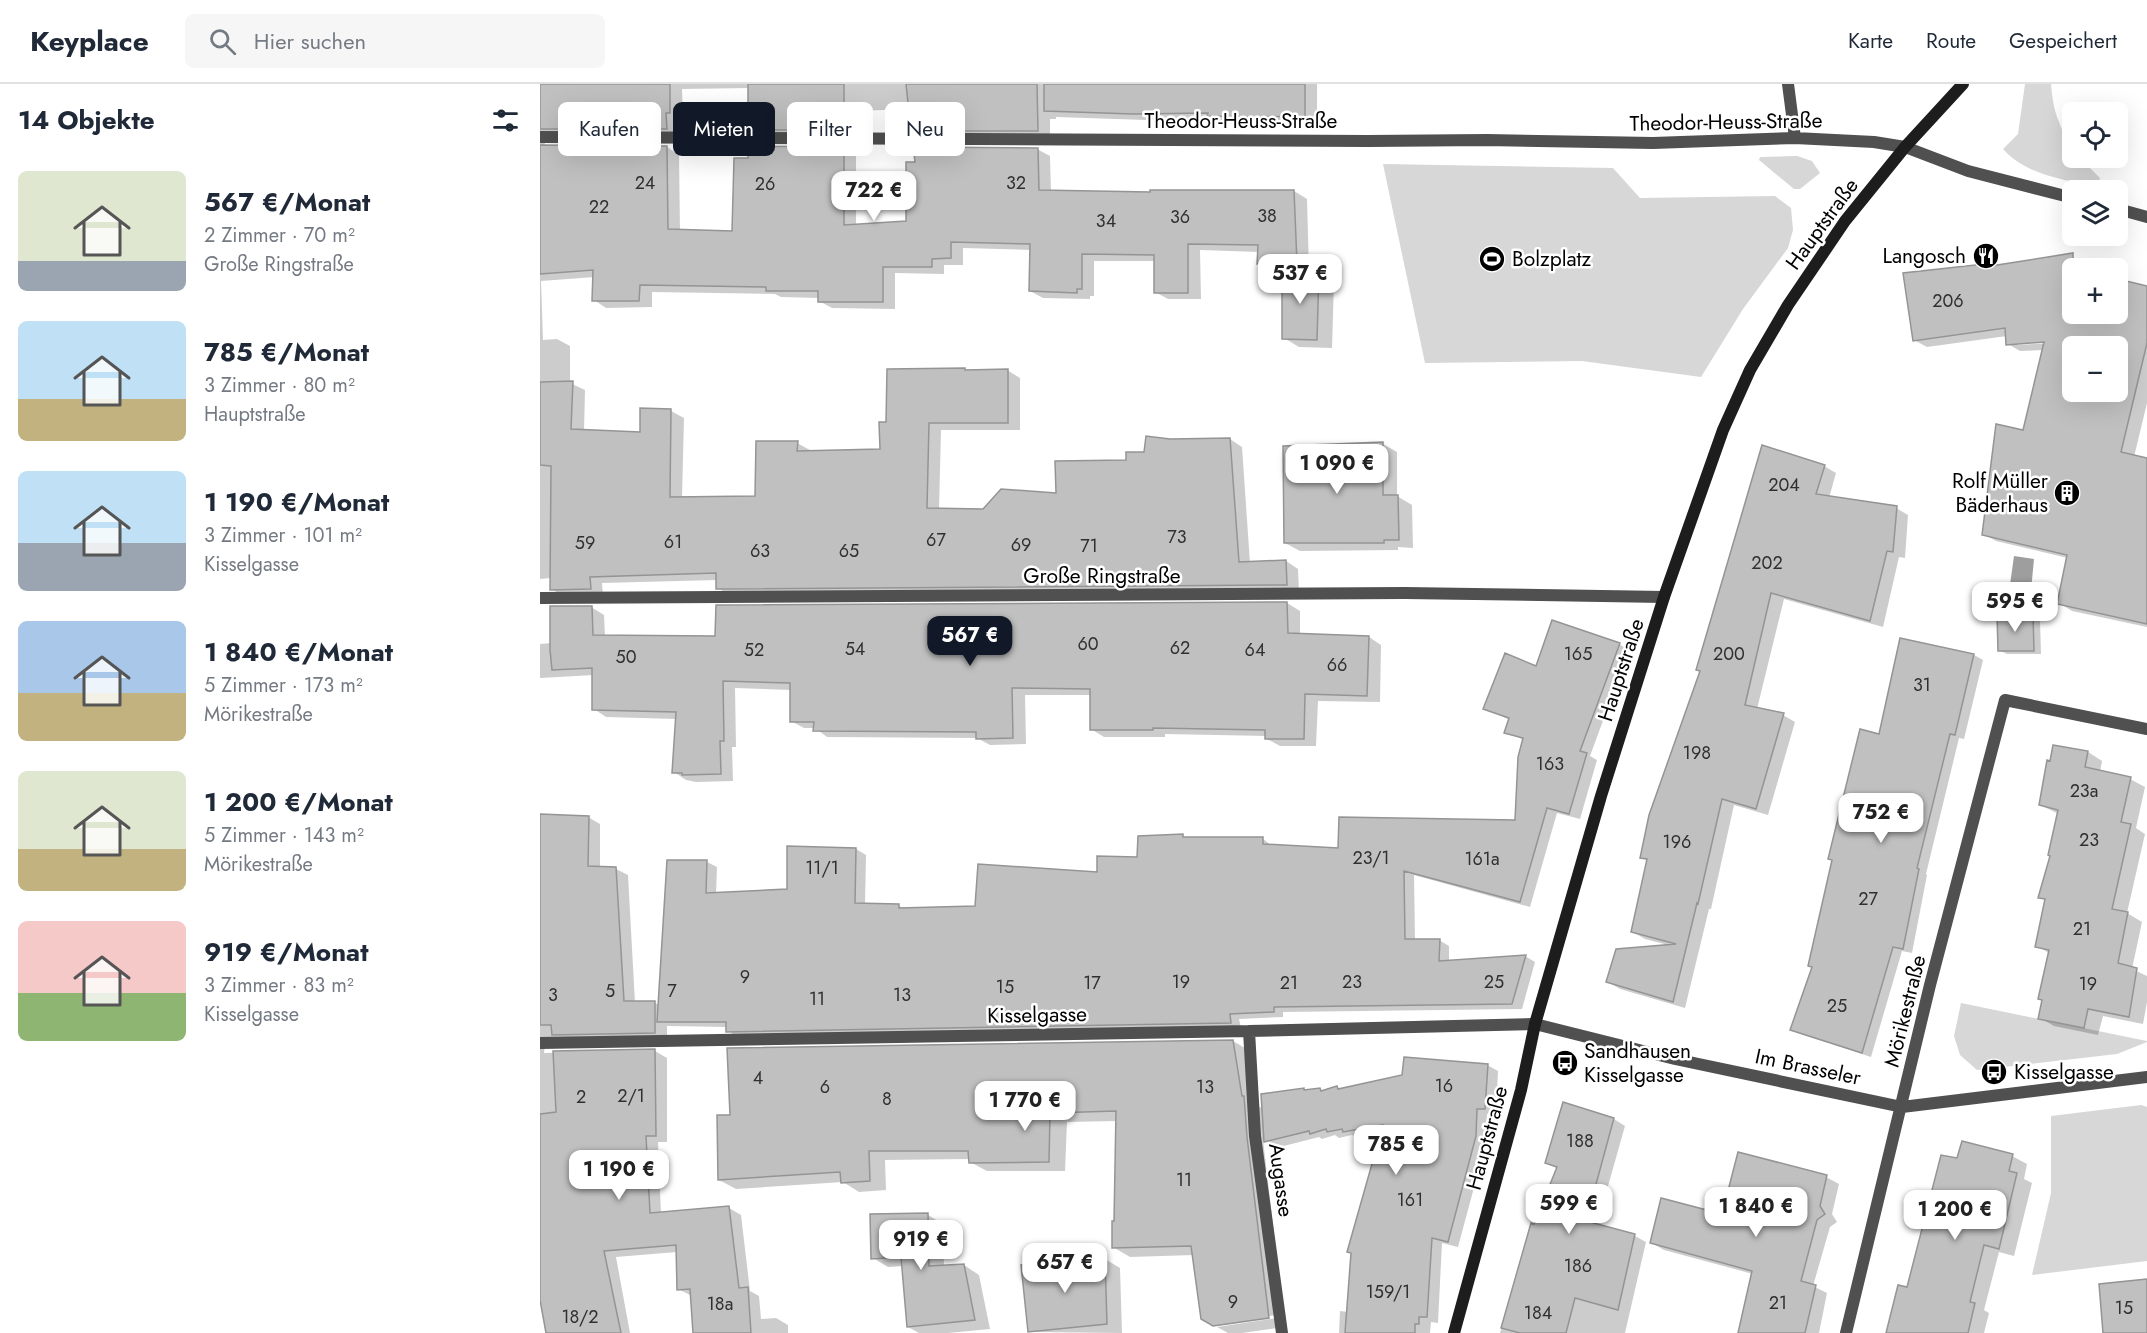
<!DOCTYPE html>
<html lang="de">
<meta charset="utf-8">
<style>
:root{--surface:#fff;--page:#f6f6f7;--text:#1f2937;--muted:#747a83;--line:#e0e1e3;--accent:#111827}
body{margin:0;font-family:Jost,sans-serif;background:var(--page);color:var(--text);height:100vh;display:flex;flex-direction:column;font-size:22px;white-space:nowrap}
*{box-sizing:border-box;margin:0}
p{font-size:20px;color:var(--muted)}
.icon{flex:none;width:33px;height:33px;fill:none;stroke:currentColor;stroke-width:2;stroke-linecap:round;stroke-linejoin:round}
.map{position:relative;flex:1;overflow:hidden}
.details{display:flex;flex-direction:column;background:var(--surface);width:540px}
.details>*{flex:none}
.hud{position:absolute;left:18px;top:18px;width:570px;height:54px;display:flex;gap:12px}
.tools{position:absolute;left:1522px;top:18px;display:grid;gap:12px}
.tools a{display:grid;place-items:center;width:66px;height:66px;border-radius:9px;background:var(--surface);box-shadow:0 6px 24px #0002;font-size:30px}
.price{position:absolute;translate:-50% -51px;padding:0 14px;border-radius:12px;background:#fff;color:#222;font-size:20px;line-height:39px;filter:drop-shadow(0 2px 3px #0008)}
.price::after{content:'';position:absolute;left:50%;top:36px;width:18px;height:14px;margin-left:-9px;background:inherit;clip-path:polygon(0 0,100% 0,50% 100%)}
.price.current{background:var(--accent);color:#fff}
ul{padding:0;list-style:none}
li{display:flex;align-items:center;gap:18px;height:150px;padding:0 18px}
li span{display:grid;place-items:center;flex:none;width:168px;height:120px;border-radius:9px;color:#555}
li>.icon{margin-inline-start:auto}
span .icon{width:72px;height:72px;fill:#fffc;stroke-width:1}
li b{font-size:26px}
h2{display:flex;justify-content:space-between;align-items:center;height:72px;padding:0 18px;font-size:26px}
.tag{padding:0 21px;border-radius:9px;background:var(--surface);box-shadow:0 6px 24px #0002;font-size:21px;line-height:54px}
.tag.current{background:var(--accent);color:#fff}
header{display:flex;align-items:center;gap:36px;box-sizing:border-box;height:84px;padding:0 30px;background:var(--surface);border-bottom:2px solid var(--line)}
header strong{font-size:28px}
nav{display:flex;gap:33px;margin-inline-start:auto;font-size:21px}
.search{width:420px;height:54px;background:var(--page);display:flex;align-items:center;gap:15px;box-sizing:border-box;padding:0 21px;border-radius:9px;color:var(--muted);font-size:22px}
main{display:flex;flex:1;min-height:0}
.map>svg:first-child{display:block}
</style>
<header>
<strong>Keyplace</strong>
<div class="search"><svg class="icon" aria-label="search" viewBox="0 0 24 24"><circle cx="10" cy="10" r="6"/><path d="M15 15l6 6"/></svg>Hier suchen</div>
<nav><a>Karte</a><a>Route</a><a>Gespeichert</a></nav>
</header>
<main>
<section class="details">
<h2>14 Objekte<svg class="icon" aria-label="filters" viewBox="0 0 24 24"><path d="M4 7h16M4 17h16"/><circle cx="9" cy="7" r="2"/><circle cx="15" cy="17" r="2"/></svg></h2>
<ul>
<li><span style="background:linear-gradient(#dfe7d0 75%,#9aa5b1 0)"><svg class="icon" aria-label="home" viewBox="0 0 24 24"><path d="M3 11l9-7 9 7M6 9v11h12V9"/></svg></span><div><b>567 €/Monat</b><p>2 Zimmer · 70 m²</p><p>Große Ringstraße</p></div></li>
<li><span style="background:linear-gradient(#bfe0f5 65%,#c2b280 0)"><svg class="icon" aria-label="home" viewBox="0 0 24 24"><path d="M3 11l9-7 9 7M6 9v11h12V9"/></svg></span><div><b>785 €/Monat</b><p>3 Zimmer · 80 m²</p><p>Hauptstraße</p></div></li>
<li><span style="background:linear-gradient(#bfe0f5 60%,#9aa5b1 0)"><svg class="icon" aria-label="home" viewBox="0 0 24 24"><path d="M3 11l9-7 9 7M6 9v11h12V9"/></svg></span><div><b>1 190 €/Monat</b><p>3 Zimmer · 101 m²</p><p>Kisselgasse</p></div></li>
<li><span style="background:linear-gradient(#a9c7e8 60%,#c2b280 0)"><svg class="icon" aria-label="home" viewBox="0 0 24 24"><path d="M3 11l9-7 9 7M6 9v11h12V9"/></svg></span><div><b>1 840 €/Monat</b><p>5 Zimmer · 173 m²</p><p>Mörikestraße</p></div></li>
<li><span style="background:linear-gradient(#dfe7d0 65%,#c2b280 0)"><svg class="icon" aria-label="home" viewBox="0 0 24 24"><path d="M3 11l9-7 9 7M6 9v11h12V9"/></svg></span><div><b>1 200 €/Monat</b><p>5 Zimmer · 143 m²</p><p>Mörikestraße</p></div></li>
<li><span style="background:linear-gradient(#f6c9c9 60%,#8fb573 0)"><svg class="icon" aria-label="home" viewBox="0 0 24 24"><path d="M3 11l9-7 9 7M6 9v11h12V9"/></svg></span><div><b>919 €/Monat</b><p>3 Zimmer · 83 m²</p><p>Kisselgasse</p></div></li>
</ul>
</section>
<div class="map">
<svg width="1607" height="1249" viewBox="0 0 1607 1249">
<rect width="100%" height="100%" fill="#fff"/>
<path fill="#d7d7d7" d="M1485 0H1511C1512 13 1514 26 1519 38 1523 51 1533 60 1533 74H1540L1560 94 1557 103C1525 96 1486 91 1463 65L1478 50Z
M1257 72 1272 77 1280 89 1260 105H1254L1219 76 1220 73Z
M843 80 1073 84 1100 114 1235 112 1251 124 1253 146 1248 164 1203 225 1161 293 1042 277 885 279Z
M1421 919 1607 957V958L1577 970 1437 986 1420 971 1414 952Z
M1601 1021 1607 1023V1177L1492 1191 1511 1109V1032Z"/>
<path fill="#9e9e9e" d="M1474 472 1494 475 1490 517 1468 515Z"/>
<path fill="#0003" fill-rule="evenodd" d="M0 0H777V38L724 40 682 39 675 35 606 36 516 33V35H510V54L385 53 372 46 370 25 316 27V53L222 52 210 45V4L142 5 143 35H139V52L5 57V63H127L139 71 140 147 194 149 209 76 303 64 316 72V141L368 139 497 65 510 72 511 108 612 109 754 107 767 115 769 186H759V189H778L794 198 792 264 759 263 744 254 743 187H732L719 180V168L660 166 661 215H628L615 208V177H554V212H550V215L503 214 490 207 491 166 423 164V181H404V190L355 189V225L292 224 279 217V214L241 213 235 210 112 208V223L66 224 54 216 55 193 1 197 3 256 17 255 30 262V299L45 306 44 347 101 349 131 327 144 334 142 414 217 413 257 359 270 366V368L341 366 347 340 467 286 480 294V346H401L399 426H443L517 410 630 356 690 355 702 363 710 479 746 477 758 485 759 508 190 511 177 504V496L62 499 63 512H24L11 505V494L0 495Z
M1444 181 1448 184 1533 186V230H1578V197L1607 204V319L1594 373 1607 395V543L1532 527 1519 519 1528 474 1456 457 1443 450 1484 348 1504 266 1480 267 1468 260 1467 252 1387 263 1374 256ZM1511 256V259L1478 261V258ZM1533 262H1578V308H1533Z
M843 360 857 368V412L872 421 873 464 858 463V466L760 467 745 459Z
M1284 382 1296 389 1289 414 1356 424 1368 431 1365 474 1359 473 1343 543 1244 515 1217 625 1243 631 1255 638 1228 731 1194 721 1171 825H1169L1145 924 1080 905 1068 898 1132 862 1105 855 1093 848 1108 777 1101 773Z
M747 519 760 527V551L829 553 841 561 840 618 778 617 776 662H740L727 655V652L625 650V653H564L551 645V611H485L486 660 450 661 437 654 287 653 275 644H264L251 637V606L195 604 196 663H192L193 697 156 698 146 696 134 688 137 635 66 633 54 625V591L0 594V560L12 559 51 523 64 531 65 552 177 553Z
M1493 532 1500 536 1501 570H1467L1459 566Z
M1361 556 1434 571 1443 576 1424 655 1419 654 1386 790 1387 791 1372 869 1362 867 1331 973 1261 950 1252 945 1273 883 1293 777 1290 775 1340 652Z
M1079 560 1089 566 1050 672 1057 676 1040 735 1017 729 990 823 874 791 875 856H899L909 862V878L985 872 995 878 982 925 743 928V933L699 935 701 944 198 953 188 947V943L127 942V955L5 961 4 969 115 967 127 974V1058H118L121 1130 189 1124 201 1131 210 1207 219 1212 221 1235 236 1234 248 1241V1249H155L152 1212 138 1205 137 1168 76 1173 90 1249H7L0 1208V732L48 733 60 740V784L76 785 88 791 95 919H115L119 921 167 778 177 783 176 810 249 807 316 765 326 771 325 821 359 822 365 825 437 823 558 790 598 774 642 752 648 755 722 754 732 762 800 765 977 738 984 656 966 648 970 636 945 624 997 584Z
M1515 662 1548 668 1562 677 1560 688 1590 695 1605 703 1596 744 1605 750 1587 829 1602 838 1592 885 1607 892V918L1603 940 1563 932 1558 951 1514 942 1500 934 1509 869 1497 862 1507 817 1500 813 1512 772 1519 730 1500 721Z
M693 957 710 967 718 1022 723 1025 763 1005 767 1007 780 1005 783 1007 797 1004 801 1006 947 981 958 987 956 1030H947L946 1059 918 1163 902 1159 898 1239 891 1238 890 1249H799L800 1227 808 1228 843 1049 816 1053 812 1051 799 1054 795 1051 782 1055 779 1053 736 1064 723 1056 745 1243 702 1249H688L677 1243 737 1234 736 1231 676 1240V1242L662 1234 654 1171 590 1173 573 1163 576 1138 578 1037 527 1038 525 1087H447L430 1078V1075L345 1076 346 1106 319 1108 303 1098 196 1105 179 1096Z
M1024 1020 1074 1035 1085 1042 1057 1141 1095 1152 1106 1158 1085 1249H960L992 1141H995L1018 1085 1007 1079Z
M1472 1072 1487 1080 1484 1095 1492 1099 1474 1172 1459 1168 1444 1226 1449 1229 1444 1249H1348L1369 1205 1419 1076Z
M1286 1093 1299 1100 1292 1130 1297 1138 1290 1143 1273 1202 1287 1209 1279 1249H1199L1213 1190 1124 1166 1112 1159Z
M388 1131 403 1140 404 1183 424 1181 439 1191 450 1245 408 1249H379L368 1243 363 1182 348 1183 333 1174Z
M565 1175 580 1184 582 1249 490 1248Z"/>
<path fill="#c0c0c0" stroke="#949494" stroke-width="1.5" fill-rule="evenodd" d="M0 0H130V29H126L127 45H0Z
M208 0H304V46H208Z
M366 0H497L498 47H371Z
M504 0H765V32L711 33 667 32 668 29 593 30 504 27Z
M0 61 127 62 128 145 192 147 194 74H208V62L304 63V141L366 137V78H375L373 63 498 64 499 106 610 108V106H754L757 179 717 180 718 161 648 160V209H614V171L542 170V205H537V209L489 207 490 160 411 158V174L392 175V183H343V218H278V207H226V203L100 201 99 217H52L53 186 0 190Z
M1533 169V230H1578V195L1607 202V259L1581 368 1607 374V540L1517 520 1527 471 1442 451 1456 340 1483 346 1504 258 1466 261 1465 244 1373 257 1363 189 1444 180V183ZM1533 262H1578V308H1533Z
M742 186 779 188 777 256 742 255Z
M425 284V286L468 285V339H389L387 424 443 425 461 405 516 409 515 377 586 376V368H604L606 352 630 355 690 354 699 478 746 476 747 501 176 505V489L50 493 51 505 10 506 11 382 0 381V298L33 297 31 345 100 348V324L131 325 130 413 215 412 216 357H258L257 367 340 365 339 338H346L347 285Z
M843 358V411H858L859 456H844V459H744L743 362Z
M1222 361 1285 381 1276 410 1357 422 1353 468 1347 467 1330 537 1231 509 1205 621 1244 629 1216 725 1182 715 1158 820 1157 819 1133 918 1066 898 1076 865 1136 860 1091 848 1107 775 1100 774 1109 731 1160 587 1156 586Z
M747 518 748 549 829 552 827 612 765 610 764 655H725V646L613 644V646H550V605L472 604 473 654 436 655V648L273 647 274 638H250V599L183 597 184 657H180L181 690 142 691V689H132L136 628 52 626V584L12 586 10 566V522H52L53 551 175 552 176 521Z
M1457 530 1493 531 1494 567H1458Z
M1012 536 1080 559 1040 667 1047 669 1029 730 1007 724 980 818 864 787 865 855H900L899 877 986 871 972 920 734 923V928L690 930 691 939 186 948V938H117L127 776H167L166 809 247 805V762L316 764 315 819 359 820V824L435 822 438 780 557 788V772L597 773 598 752 643 750V753H723V760L798 764 799 733 975 736 978 673 983 654 964 649 969 634 943 625 965 569 996 582Z
M1360 554 1434 570 1415 651 1410 650 1377 784 1379 785 1363 865 1353 863 1322 969 1250 946 1272 883 1268 882 1292 776 1288 775 1320 645 1339 650Z
M1513 661 1548 667 1545 683 1591 693 1581 738 1591 740 1572 825 1588 828 1578 879 1597 884 1589 933 1548 925 1544 944 1498 935 1502 916 1498 915 1509 866 1495 863 1505 815 1498 814 1510 772 1508 771 1518 726 1499 721 1507 676 1510 677Z
M0 730 49 732 48 782 76 783 84 917H115V949L12 951 11 941H0Z
M693 956 702 1012H704L707 1053 729 1234 673 1242 661 1235 651 1162 572 1164V1137H574L576 1027 510 1029 509 1078 429 1079 428 1067H329L330 1097 301 1099 300 1088 178 1096 177 1031H190L187 964Z
M115 965 116 1052H106L110 1129 189 1122 199 1204 208 1203 211 1249H153L150 1205 137 1206 136 1161 64 1167 81 1249H6L0 1216V1030L16 1028 13 967Z
M864 973 948 980 945 1025H937L936 1052 908 1158 892 1154 887 1233H879V1240H875V1249H805L811 1169 807 1168 843 1041 803 1048 802 1045 787 1048 786 1045 770 1050 769 1047 724 1058 721 1010 764 1004V1006L780 1004 781 1007 797 1002 798 1005 862 991Z
M1023 1018 1074 1034 1046 1137 1095 1150 1078 1226 1035 1214 1026 1249H980L961 1244 991 1139 994 1140 1017 1083 1005 1079Z
M1422 1057 1473 1070 1469 1087 1477 1089 1459 1165 1444 1161 1430 1218 1435 1219 1428 1249H1346L1358 1201 1367 1203 1401 1071 1417 1074Z
M1198 1068 1287 1091 1280 1122 1285 1130 1277 1136 1261 1197 1276 1201 1265 1249H1198L1212 1187 1110 1159 1121 1114 1182 1130Z
M388 1129 389 1182 424 1180 435 1236 367 1243 361 1173 331 1175 330 1130Z
M565 1174 567 1240 488 1248 481 1181Z
M1607 1195V1249H1563L1559 1200Z"/>
<g fill="none" stroke-linecap="round" stroke-linejoin="round">
<path stroke="#505050" stroke-width="12" d="M1248 0 1255 54
M0 53 828 57 947 56 1113 59 1255 54 1334 58 1365 63 1428 87 1533 114
M1578 125 1607 133
M0 514 865 509 1124 513
M709 947 715 1052 742 1249
M0 959 709 947 995 940 1135 975 1362 1023 1607 993
M1306 1249 1390 901 1465 616 1607 645"/>
<path stroke="#1d1d1d" stroke-width="12" d="M914 1249 981 1006 995 940 1061 712 1124 513 1183 346 1210 286 1248 221 1305 137 1365 63 1423 0"/>
</g>
<defs>
<g id="restaurant-disc" transform="scale(1.35)"><circle r="9.5" fill="#000" stroke="#fff"/><path d="M-5-6h1v4h1v-4h1v4h1v-4h1v5L-1.5 .5V6h-2V.5L-5-1ZM5-6V6H3V1.5H1.5Q1.5-4 5-6Z" fill="#fff"/></g>
<g id="stadium-disc" transform="scale(1.35)"><circle r="9.5" fill="#000" stroke="#fff"/><path d="M0-5a6.5 5 0 1 0 0 10a6.5 5 0 1 0 0-10ZM-3.5-1.8h7v3.6h-7Z" fill="#fff"/></g>
<g id="building-disc" transform="scale(1.35)"><circle r="9.5" fill="#000" stroke="#fff"/><path d="M-4-6H4V6H1V3H-1V6H-4ZM-2.5-4.3h1.7v1.8h-1.7ZM.8-4.3h1.7v1.8H.8ZM-2.5-1h1.7V.8h-1.7ZM.8-1h1.7V.8H.8Z" fill="#fff"/></g>
<g id="bus-disc" transform="scale(1.35)"><circle r="9.5" fill="#000" stroke="#fff"/><path d="M-5-6H5V4H4V6H2V4H-2V6H-4V4H-5ZM-3.5-4V0h7V-4ZM-3.5 1.2v1.5H-2V1.2ZM2 1.2v1.5H3.5V1.2Z" fill="#fff"/></g>
</defs>
<g fill-rule="evenodd">
<use href="#restaurant-disc" x="1446" y="172"/>
<use href="#stadium-disc" x="952" y="175"/>
<use href="#building-disc" x="1527" y="409"/>
<use href="#bus-disc" x="1025" y="979"/>
<use href="#bus-disc" x="1454" y="988"/>
</g>
<g text-anchor="middle" dominant-baseline="central" stroke-width="5" stroke-linejoin="round" paint-order="stroke">
<g font-size="18" fill="#303030">
<text x="105" y="99">24</text>
<text x="476" y="99">32</text>
<text x="225" y="100">26</text>
<text x="59" y="123">22</text>
<text x="727" y="132">38</text>
<text x="640" y="133">36</text>
<text x="566" y="137">34</text>
<text x="1408" y="217">206</text>
<text x="1244" y="401">204</text>
<text x="637" y="453">73</text>
<text x="396" y="456">67</text>
<text x="133" y="458">61</text>
<text x="45" y="459">59</text>
<text x="481" y="461">69</text>
<text x="549" y="462">71</text>
<text x="220" y="467">63</text>
<text x="309" y="467">65</text>
<text x="1227" y="479">202</text>
<text x="548" y="560">60</text>
<text x="640" y="564">62</text>
<text x="315" y="565">54</text>
<text x="214" y="566">52</text>
<text x="715" y="566">64</text>
<text x="1038" y="570">165</text>
<text x="1189" y="570">200</text>
<text x="86" y="573">50</text>
<text x="797" y="581">66</text>
<text x="1382" y="601">31</text>
<text x="1157" y="669">198</text>
<text x="1010" y="680">163</text>
<text x="1544" y="707">23a</text>
<text x="1549" y="756">23</text>
<text x="1137" y="758">196</text>
<text x="831" y="774">23/1</text>
<text x="942" y="775">161a</text>
<text x="282" y="784">11/1</text>
<text x="1328" y="815">27</text>
<text x="1542" y="845">21</text>
<text x="205" y="893">9</text>
<text x="641" y="898">19</text>
<text x="812" y="898">23</text>
<text x="954" y="898">25</text>
<text x="552" y="899">17</text>
<text x="749" y="899">21</text>
<text x="1548" y="900">19</text>
<text x="465" y="903">15</text>
<text x="70" y="907">5</text>
<text x="132" y="907">7</text>
<text x="13" y="911">3</text>
<text x="362" y="911">13</text>
<text x="277" y="915">11</text>
<text x="1297" y="922">25</text>
<text x="218" y="994">4</text>
<text x="904" y="1002">16</text>
<text x="285" y="1003">6</text>
<text x="665" y="1003">13</text>
<text x="91" y="1012">2/1</text>
<text x="41" y="1013">2</text>
<text x="347" y="1015">8</text>
<text x="1040" y="1057">188</text>
<text x="644" y="1096">11</text>
<text x="870" y="1116">161</text>
<text x="1038" y="1182">186</text>
<text x="848" y="1208">159/1</text>
<text x="693" y="1218">9</text>
<text x="1238" y="1219">21</text>
<text x="180" y="1220">18a</text>
<text x="1584" y="1224">15</text>
<text x="998" y="1229">184</text>
<text x="40" y="1233">18/2</text>
</g>
<g font-size="21" fill="#000" stroke="#fff">
<text x="701" y="37">Theodor-Heuss-Straße</text>
<text transform="translate(1186 38) rotate(-1)">Theodor-Heuss-Straße</text>
<text transform="translate(1282 140) rotate(-54)">Hauptstraße</text>
<text x="562" y="492">Große Ringstraße</text>
<text transform="translate(1081 586) rotate(-72)">Hauptstraße</text>
<text transform="translate(1365 927) rotate(-76)">Mörikestraße</text>
<text transform="translate(497 931) rotate(-1)">Kisselgasse</text>
<text transform="translate(1268 983) rotate(12)">Im Brasseler</text>
<text transform="translate(947 1054) rotate(-75)">Hauptstraße</text>
<text transform="translate(741 1096) rotate(82)">Augasse</text>
</g>
<g font-size="21" fill="#000" stroke="#fff" text-anchor="start">
<text x="1426" y="172" text-anchor="end">Langosch</text>
<text x="972" y="175">Bolzplatz</text>
<text x="1508" y="397" text-anchor="end">Rolf Müller<tspan x="1508" dy="24">Bäderhaus</tspan></text>
<text x="1044" y="967">Sandhausen<tspan x="1044" dy="24">Kisselgasse</tspan></text>
<text x="1474" y="988">Kisselgasse</text>
</g>
</g>
</svg>
<div class="tools">
<a><svg class="icon" aria-label="locate" viewBox="0 0 24 24"><circle cx="12" cy="12" r="6"/><path d="M12 2v4M12 18v4M2 12h4M18 12h4"/></svg></a>
<a><svg class="icon" aria-label="layers" viewBox="0 0 24 24"><path d="M12 4l9 5-9 5-9-5zM3 14l9 5 9-5"/></svg></a>
<a>+</a>
<a>−</a>
</div>
<b class="price" style="left:334px;top:138px">722 €</b>
<b class="price" style="left:760px;top:221px">537 €</b>
<b class="price" style="left:797px;top:411px">1 090 €</b>
<b class="price" style="left:1475px;top:549px">595 €</b>
<b class="price current" style="left:430px;top:583px">567 €</b>
<b class="price" style="left:1341px;top:760px">752 €</b>
<b class="price" style="left:485px;top:1048px">1 770 €</b>
<b class="price" style="left:856px;top:1092px">785 €</b>
<b class="price" style="left:79px;top:1117px">1 190 €</b>
<b class="price" style="left:1029px;top:1151px">599 €</b>
<b class="price" style="left:1216px;top:1154px">1 840 €</b>
<b class="price" style="left:1415px;top:1157px">1 200 €</b>
<b class="price" style="left:381px;top:1187px">919 €</b>
<b class="price" style="left:525px;top:1210px">657 €</b>
<div class="hud">
<a class="tag">Kaufen</a>
<a class="tag current">Mieten</a>
<a class="tag">Filter</a>
<a class="tag">Neu</a>
</div>
</div>
</main>
